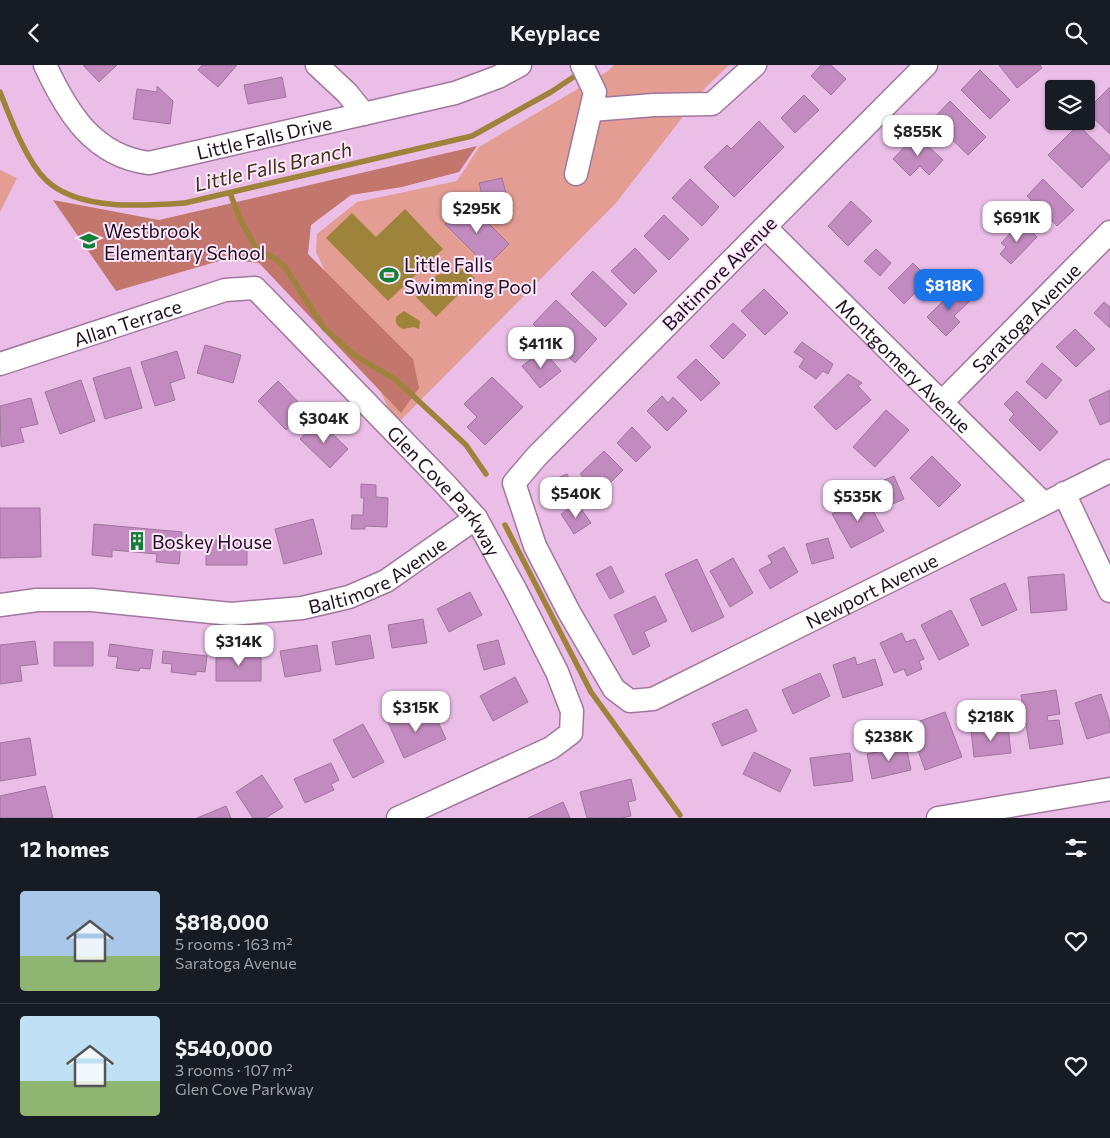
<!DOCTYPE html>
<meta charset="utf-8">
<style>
:root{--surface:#171b24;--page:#20242c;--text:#f1f3f6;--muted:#9ea1a6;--line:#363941;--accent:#1a73e8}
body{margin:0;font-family:Commissioner,sans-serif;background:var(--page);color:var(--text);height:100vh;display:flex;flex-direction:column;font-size:19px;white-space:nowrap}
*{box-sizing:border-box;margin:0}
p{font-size:16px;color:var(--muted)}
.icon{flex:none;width:28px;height:28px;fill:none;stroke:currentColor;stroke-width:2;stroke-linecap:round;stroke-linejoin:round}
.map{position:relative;height:753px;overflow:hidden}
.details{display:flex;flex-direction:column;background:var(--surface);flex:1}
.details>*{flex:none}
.tools{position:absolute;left:1045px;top:15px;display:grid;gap:10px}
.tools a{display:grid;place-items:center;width:50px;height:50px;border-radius:5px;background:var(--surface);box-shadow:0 1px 4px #0004;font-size:25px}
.price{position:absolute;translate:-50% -42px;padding:0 11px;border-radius:10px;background:#fff;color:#222;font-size:16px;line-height:32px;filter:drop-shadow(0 1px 2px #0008)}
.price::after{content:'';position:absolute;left:50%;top:30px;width:15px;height:11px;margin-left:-8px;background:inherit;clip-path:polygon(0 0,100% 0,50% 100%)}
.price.selected{background:var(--accent);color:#fff}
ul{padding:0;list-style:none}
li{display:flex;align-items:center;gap:15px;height:125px;padding:0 20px}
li+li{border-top:1px solid var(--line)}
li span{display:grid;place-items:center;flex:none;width:140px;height:100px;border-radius:5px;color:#555}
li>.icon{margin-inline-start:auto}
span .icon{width:60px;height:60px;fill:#fffc;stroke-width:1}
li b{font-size:21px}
h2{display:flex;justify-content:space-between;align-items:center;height:60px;padding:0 20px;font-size:21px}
header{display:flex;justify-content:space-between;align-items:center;height:65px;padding:0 20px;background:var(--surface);font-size:22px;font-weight:600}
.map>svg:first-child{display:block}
</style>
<header><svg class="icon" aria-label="back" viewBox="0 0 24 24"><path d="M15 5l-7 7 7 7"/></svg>Keyplace<svg class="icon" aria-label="search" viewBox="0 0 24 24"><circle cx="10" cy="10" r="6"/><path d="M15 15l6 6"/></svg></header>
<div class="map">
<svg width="1110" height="753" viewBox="0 0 1110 753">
<rect width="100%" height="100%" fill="#ebbee8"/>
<path fill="#e39d93" d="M614 0H729L706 22 616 138 396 360 316 187 317 169 357 137 457 116 479 82 608 6Z
M0 105 17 113 0 147Z"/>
<path fill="#c2766c" d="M477 81 459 107 402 122 351 130 311 160 308 189 413 294 419 323 401 348 259 198 226 194 116 226 53 135 159 155Z"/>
<path fill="#9e833b" d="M405 144 443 184 388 236 326 173 352 148 376 172Z
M465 204 475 213 436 252 416 232 437 210Z
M404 246 420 256 419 264 414 262 403 264C397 261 394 258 397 251Z"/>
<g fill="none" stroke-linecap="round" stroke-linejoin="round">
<path stroke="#9e833b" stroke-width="5.5" d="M0 27C10 52 26 96 46 115 78 146 144 141 185 138L472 71 551 27 581 7
M230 128 241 156 256 183 274 193 285 202 324 263 354 290 395 314 466 380 486 409
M505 460 591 627 680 750"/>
</g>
<path fill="#c28bbf" stroke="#9f759c" d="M83 0H117L99 17Z
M202 0H237L218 22 198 5Z
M821 0H831L846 14 831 30 811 11Z
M999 0H1040L1042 3 1017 23Z
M980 5 1010 35 990 54 961 25Z
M282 12 286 32 248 39 244 20Z
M157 21 173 36 170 59 133 54 137 24 157 27Z
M1110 22V69L1086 46Z
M804 30 819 45 795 68 781 53Z
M950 36 986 72 968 90 932 55Z
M759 56 784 82 734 132 704 102 727 80 731 84Z
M1078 60 1110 91V94L1082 123 1048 90Z
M916 70 943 95 929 110 920 101 910 111 893 94Z
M502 113 507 132 484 138 479 118Z
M690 114 719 142 702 161 672 133Z
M1043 114 1074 145 1057 161 1027 131Z
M851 136 872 156 848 181 828 161Z
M467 137 509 179 487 201 445 159Z
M664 150 689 174 669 195 644 171Z
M1021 157 1037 172 1011 199 1000 189 1006 182 1001 178Z
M635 183 657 206 634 229 611 206Z
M876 184 891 198 880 211 864 196Z
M913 198 929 214 904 239 888 223Z
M593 206 627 239 605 262 571 229Z
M958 221 971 235 954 251 960 257 946 271 927 252Z
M764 224 788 248 765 270 741 246Z
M556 235 597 274 575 298 533 259Z
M1104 237 1110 242V263L1094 248Z
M733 258 746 270 723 294 710 281Z
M1075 264 1095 284 1076 302 1056 282Z
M802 277 833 299 828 309 823 306 816 314 799 302 804 294 794 287Z
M205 280 241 290 233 318 197 308Z
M543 285 561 306 540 323 522 301Z
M177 286 185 313 170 318 175 335 155 341 141 297Z
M696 294 720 318 701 336 677 312Z
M1042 298 1062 315 1046 334 1026 317Z
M130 302 142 343 105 354 93 313Z
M848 309 862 318 858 321 871 335 836 365 814 342Z
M492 312 523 342 485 380 467 362 477 352 464 339Z
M81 315 95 356 60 369 45 327Z
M278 316 306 345 286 365 258 336Z
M1110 325V356L1100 360 1089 335Z
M1017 326 1058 367 1040 386 1009 355 1014 349 1004 339Z
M662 331 668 338 673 332 687 346 667 366 647 346Z
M31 333 38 359 20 363 24 377 1 382 0 341Z
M886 345 909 365 875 402 853 382Z
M318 355 348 384 330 403 300 374Z
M632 362 651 382 636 397 617 378Z
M604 386 623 405 600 428 580 409Z
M932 391 961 420 939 442 910 413Z
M567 409 578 431 566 437 555 414Z
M894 411 904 434 888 441 877 418Z
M361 419 376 420V432L388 433 387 462 365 461V464H351L352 450H363L364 433H361Z
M865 431 884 466 851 483 832 449Z
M577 438 591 458 574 469 561 449Z
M0 443H40L41 492 0 493Z
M313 454 322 489 284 499 275 464Z
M94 459 182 467 179 499 156 497 157 489 112 485V492L92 490Z
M828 473 834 493 812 499 806 479Z
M206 475H247V500H206Z
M784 482 798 507 770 524 759 505 772 498 768 491Z
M733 493 753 528 730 542 710 506Z
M697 494 724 552 692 567 665 509Z
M611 501 624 527 610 534 596 509Z
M1064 509 1067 545 1031 548 1028 512Z
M1005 518 1017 545 982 561 970 534Z
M470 527 482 550 449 567 437 544Z
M655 531 667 556 644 567 650 581 633 590 614 550Z
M951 545 969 580 939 595 921 560Z
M423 554 427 578 392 583 388 560Z
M902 568 906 577 915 574 924 594 919 596 922 604 907 611 904 604 894 608 880 578Z
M370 570 374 593 336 600 332 577Z
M498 575 505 599 484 605 477 580Z
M35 576 38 599 20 601 22 616 0 619V580Z
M54 577H93V601H54Z
M110 579 153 585 150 604 140 603 139 606 116 603 118 592 108 591Z
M317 580 321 606 285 612 280 586Z
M163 586 207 591 205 607 196 606V610L171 607 172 599 162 598Z
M216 589H261V616H216Z
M855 592 857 600 875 594 883 620 843 633 833 600Z
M820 608 830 631 793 649 782 625Z
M515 612 528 637 493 656 480 631Z
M1056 625 1060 649 1047 651 1048 656 1059 655 1063 679 1030 684 1021 630Z
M1101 629 1110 657V667L1087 674 1075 638Z
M747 644 757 666 722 681 712 659Z
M433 646 446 674 404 693 387 655 405 647 409 657Z
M945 647 962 692 925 705 909 660Z
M363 659 384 697 353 713 333 675Z
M1008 661 1011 688 974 692 971 666Z
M30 673 36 710 0 716V678Z
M906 681 911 705 872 714 867 689Z
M754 687 791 705 780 727 743 709Z
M850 688 853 716 814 721 810 693Z
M331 698 339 715 331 719 334 725 305 738 294 714Z
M262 710 283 742 266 753H253L236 727Z
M631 714 636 735 628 737 631 751 621 753H587L580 727Z
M45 721 53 753H0V731Z
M563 737 570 753H528Z
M226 741 231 753H197Z"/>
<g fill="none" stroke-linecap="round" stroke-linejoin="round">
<g stroke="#a1779e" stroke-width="25">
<g id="minor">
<path id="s1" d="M45 0C67 47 93 91 149 98L455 28 498 12 520 0"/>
<path d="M317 0 347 28 364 49"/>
<path id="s2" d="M926 0 537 391 514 418 535 481 569 547 614 624 630 636 653 634 1110 406"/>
<path d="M591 45 654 40 712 39 755 0"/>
<path d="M576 109 595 27 582 0"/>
<path id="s3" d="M765 162 1043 438"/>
<path id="s4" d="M0 299 225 225 255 223 445 419 476 453 515 524 557 607 572 646 571 668 551 683 398 753"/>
<path id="s5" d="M942 337 1110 167"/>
<path d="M1064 428 1110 526"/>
<path id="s6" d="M0 540 37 535H92L231 549 302 543 349 532 386 516 476 453"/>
<path d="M938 753 1110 724"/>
</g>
</g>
<use href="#minor" stroke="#fff" stroke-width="22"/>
</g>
<defs>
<g id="school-bare" transform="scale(1.5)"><path d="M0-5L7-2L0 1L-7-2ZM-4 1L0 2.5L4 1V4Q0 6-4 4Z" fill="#118037" stroke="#ffe7fd" stroke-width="2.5" paint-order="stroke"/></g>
<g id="stadium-bare" transform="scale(1.5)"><path d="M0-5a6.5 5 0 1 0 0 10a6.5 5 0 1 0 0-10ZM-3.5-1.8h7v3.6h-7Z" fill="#118037" stroke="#ffe7fd" stroke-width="2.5" paint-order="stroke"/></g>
<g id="building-bare" transform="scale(1.5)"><path d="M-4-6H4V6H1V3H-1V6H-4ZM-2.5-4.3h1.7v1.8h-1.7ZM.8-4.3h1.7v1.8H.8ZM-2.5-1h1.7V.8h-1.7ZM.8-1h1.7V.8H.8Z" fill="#118037" stroke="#ffe7fd" stroke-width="2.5" paint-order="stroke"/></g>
</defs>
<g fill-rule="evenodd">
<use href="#school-bare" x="89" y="176"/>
<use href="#stadium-bare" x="389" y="210"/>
<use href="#building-bare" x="137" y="476"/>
</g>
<g text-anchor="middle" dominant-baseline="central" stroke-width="4" stroke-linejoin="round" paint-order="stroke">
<g font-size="19" fill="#1f0f1e" stroke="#ffe7fd">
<text stroke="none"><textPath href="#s1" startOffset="268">Little Falls Drive</textPath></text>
<text transform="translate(719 208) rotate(-45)">Baltimore Avenue</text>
<text stroke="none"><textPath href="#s5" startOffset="119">Saratoga Avenue</textPath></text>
<text stroke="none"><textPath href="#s4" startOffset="134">Allan Terrace</textPath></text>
<text stroke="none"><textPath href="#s3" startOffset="196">Montgomery Avenue</textPath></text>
<text stroke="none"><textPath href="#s4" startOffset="545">Glen Cove Parkway</textPath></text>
<text stroke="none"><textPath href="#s6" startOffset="386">Baltimore Avenue</textPath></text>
<text stroke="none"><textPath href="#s2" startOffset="1104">Newport Avenue</textPath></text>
</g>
<g font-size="19" fill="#1f0f1e" stroke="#ffe7fd" text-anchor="start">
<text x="104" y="165">Westbrook<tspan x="104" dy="22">Elementary School</tspan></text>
<text x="404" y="199">Little Falls<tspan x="404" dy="22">Swimming Pool</tspan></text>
<text x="152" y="476">Boskey House</text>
</g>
<g font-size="20" font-style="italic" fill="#403414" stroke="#ffe7fd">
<text transform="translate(273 101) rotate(-13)">Little Falls Branch</text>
</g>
</g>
</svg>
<div class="tools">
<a><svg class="icon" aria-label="layers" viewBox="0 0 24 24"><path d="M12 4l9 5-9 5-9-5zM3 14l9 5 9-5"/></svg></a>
</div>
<b class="price" style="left:918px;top:92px">$855K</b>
<b class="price" style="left:477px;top:169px">$295K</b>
<b class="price" style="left:1017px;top:178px">$691K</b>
<b class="price selected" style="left:949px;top:246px">$818K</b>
<b class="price" style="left:541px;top:304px">$411K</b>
<b class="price" style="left:324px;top:379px">$304K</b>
<b class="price" style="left:576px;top:454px">$540K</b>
<b class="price" style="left:858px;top:457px">$535K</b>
<b class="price" style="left:239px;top:602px">$314K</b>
<b class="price" style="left:416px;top:668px">$315K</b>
<b class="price" style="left:991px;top:677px">$218K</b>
<b class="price" style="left:889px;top:697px">$238K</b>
</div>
<section class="details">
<h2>12 homes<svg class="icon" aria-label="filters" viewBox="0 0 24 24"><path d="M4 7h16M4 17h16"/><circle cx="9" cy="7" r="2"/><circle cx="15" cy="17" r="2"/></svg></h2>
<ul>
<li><span style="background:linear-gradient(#a9c7e8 65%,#8fb573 0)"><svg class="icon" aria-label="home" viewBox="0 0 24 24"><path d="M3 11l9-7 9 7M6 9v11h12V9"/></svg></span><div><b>$818,000</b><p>5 rooms · 163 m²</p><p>Saratoga Avenue</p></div><svg class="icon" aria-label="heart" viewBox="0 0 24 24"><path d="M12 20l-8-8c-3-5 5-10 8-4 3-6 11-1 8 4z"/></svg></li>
<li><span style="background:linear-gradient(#bfe0f5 65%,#8fb573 0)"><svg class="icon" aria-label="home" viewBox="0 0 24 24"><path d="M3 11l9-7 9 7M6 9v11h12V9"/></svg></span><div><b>$540,000</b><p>3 rooms · 107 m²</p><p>Glen Cove Parkway</p></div><svg class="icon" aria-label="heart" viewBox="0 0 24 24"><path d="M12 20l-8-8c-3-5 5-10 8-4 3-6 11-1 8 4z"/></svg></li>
</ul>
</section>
